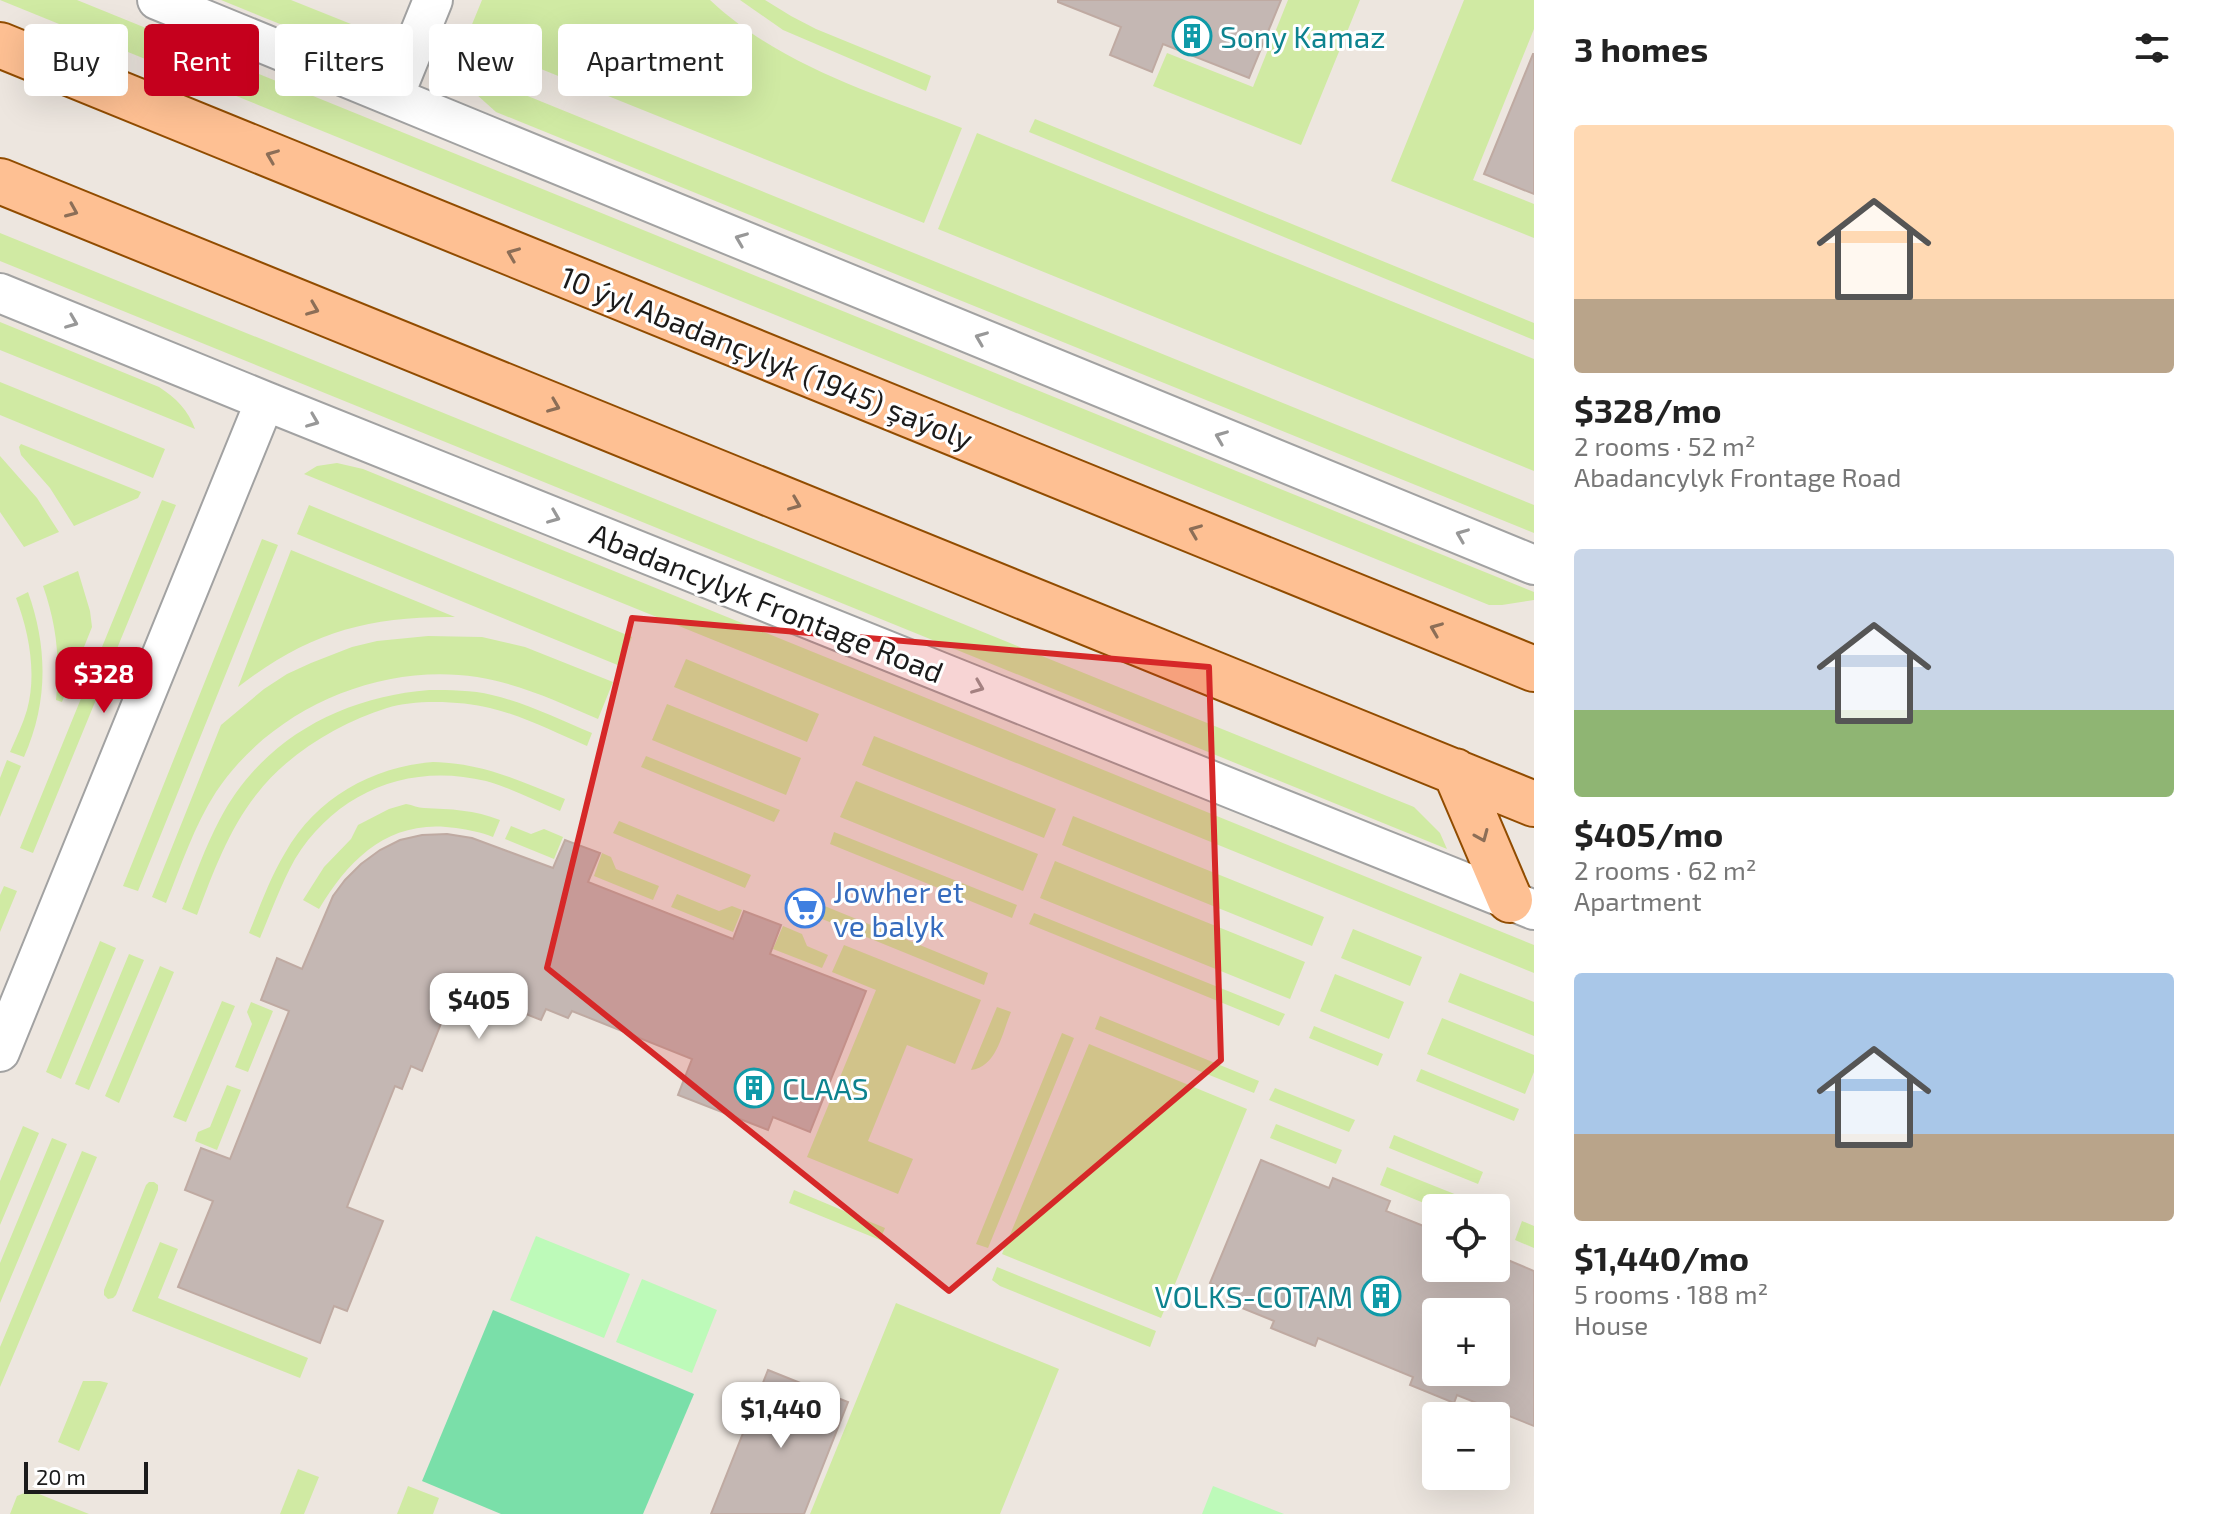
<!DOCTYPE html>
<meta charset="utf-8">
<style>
:root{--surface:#fff;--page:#f6f6f6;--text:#222;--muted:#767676;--accent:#c5001d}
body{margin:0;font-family:"Exo 2",sans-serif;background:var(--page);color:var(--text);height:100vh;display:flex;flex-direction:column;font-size:30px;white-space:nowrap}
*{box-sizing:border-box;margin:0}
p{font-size:26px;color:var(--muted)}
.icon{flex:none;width:44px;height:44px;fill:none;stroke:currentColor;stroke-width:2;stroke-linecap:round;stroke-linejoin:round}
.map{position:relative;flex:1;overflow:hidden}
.drawer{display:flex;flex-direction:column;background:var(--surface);width:680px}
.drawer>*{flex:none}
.guide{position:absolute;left:24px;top:24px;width:760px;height:72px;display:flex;gap:16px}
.controls{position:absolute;left:1422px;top:1194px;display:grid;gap:16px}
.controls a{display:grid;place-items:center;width:88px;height:88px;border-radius:8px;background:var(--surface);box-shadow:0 8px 32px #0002;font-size:40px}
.scale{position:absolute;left:24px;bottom:20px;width:124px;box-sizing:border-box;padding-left:8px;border:4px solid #1b1b1b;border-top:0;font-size:22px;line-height:28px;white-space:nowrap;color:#1b1b1b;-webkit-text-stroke:6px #fff;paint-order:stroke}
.price{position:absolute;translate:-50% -68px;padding:0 18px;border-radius:16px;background:#fff;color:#222;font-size:26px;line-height:52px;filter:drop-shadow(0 2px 4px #0008)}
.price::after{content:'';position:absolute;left:50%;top:48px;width:24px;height:18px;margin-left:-12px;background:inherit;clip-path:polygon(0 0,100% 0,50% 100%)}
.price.on{background:var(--accent);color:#fff}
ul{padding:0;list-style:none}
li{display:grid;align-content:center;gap:16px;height:424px;padding:0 40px}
li span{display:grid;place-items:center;height:248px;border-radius:8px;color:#555}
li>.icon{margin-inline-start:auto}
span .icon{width:144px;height:144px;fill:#fffc;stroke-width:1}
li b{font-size:34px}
h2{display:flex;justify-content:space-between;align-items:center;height:96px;padding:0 40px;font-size:34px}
.pill{padding:0 28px;border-radius:8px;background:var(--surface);box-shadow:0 8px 32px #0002;font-size:28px;line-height:72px}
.pill.on{background:var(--accent);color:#fff}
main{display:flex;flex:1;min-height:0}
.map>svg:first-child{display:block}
</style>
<main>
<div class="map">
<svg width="1534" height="1514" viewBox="0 0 1534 1514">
<rect width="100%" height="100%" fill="#ede6df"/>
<path fill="#d0eaa3" d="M0 0H77L1534 592V600L1502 605H1489Z
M221 0H291L351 24 336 37 317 39Z
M482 0H710C780 66 874 93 962 128L924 223 466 39Z
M740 0H765L791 16 816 29 931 76 926 91 783 30Z
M1288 0H1360L1301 145 1153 86 1167 53 1253 87Z
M1464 0H1534V29L1473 180 1534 204V238L1391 181Z
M466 71 1534 505V533L496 112 476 94Z
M1035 119 1534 323V340L1029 132Z
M977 133 1534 359V471L938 229Z
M0 233 1414 807 1440 833 1447 849 0 261Z
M0 322 159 387C176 398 188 410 195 429L0 350Z
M0 382 165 449 153 478 0 415Z
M21 444 141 492 138 498 74 526 50 488 21 455 19 447Z
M0 456 37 498 59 532 24 547 0 512Z
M337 463 363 469 1534 945V973L304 474 317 466Z
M162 500 176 505 33 853 20 848Z
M309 505 632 637 620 666 297 534Z
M262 539 278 545 138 891 123 886Z
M291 550 455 617C367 616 308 633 238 687Z
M78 571 90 611 92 627 62 702 56 700C60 659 57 626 43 586Z
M28 592C48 648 48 703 24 757L10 752C16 738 23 724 27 710 37 674 29 632 16 598Z
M428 636 482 637 525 647 613 682 598 719C559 702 520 684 477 677 379 662 271 709 216 792 194 826 181 866 166 903L152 897 221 725 264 689 287 674 311 663 352 647 377 641Z
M686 659 819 714 807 742 674 687Z
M429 690C450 690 472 690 492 695 527 703 560 720 592 733L587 746C556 733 524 716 490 708 462 701 415 699 387 708 339 723 287 754 256 795 228 831 213 873 197 915L182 909C194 879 205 847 220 819 262 739 342 697 429 690Z
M667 704 801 758 786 795 652 740Z
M874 736 1056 809 1044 838 862 765Z
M646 756 780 810 774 822 641 767Z
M7 760 21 766 0 817V778Z
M433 762C483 763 520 781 565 799L560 811C536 801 511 788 486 781 409 762 336 792 295 859 281 884 271 912 260 938L249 933C260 906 270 878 285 853 316 798 372 767 433 762Z
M856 781 1038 854 1023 891 840 817Z
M406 804C413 805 418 808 424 808 450 809 475 810 500 820L493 837C481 832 469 830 456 828 391 818 350 857 319 909L303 900 324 867 351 839 358 825 389 809Z
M1073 816 1324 917 1312 946 1062 845Z
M619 821 751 875 745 888 613 833Z
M511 826 531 834 544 829 563 837 554 859 505 839Z
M834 832 1017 905 1012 918 830 844Z
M602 853 611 857 616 869 659 886 653 900 594 876Z
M1055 861 1305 962 1290 999 1040 898Z
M4 886 17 891 0 932V895Z
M677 894 719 911 732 906 742 910 733 932 671 907Z
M810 900 988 973 984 985 805 912Z
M1034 913 1285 1014 1279 1026 1029 924Z
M783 926 802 934 807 946 828 955 822 968 773 949Z
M1353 929 1422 957 1410 986 1341 958Z
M100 941 116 948 61 1079 46 1072Z
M844 945 981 1000 955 1064 907 1045 868 1141 913 1159 898 1194 807 1157 876 990 832 972Z
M129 954 144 960 89 1090 75 1084Z
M160 966 174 972 119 1103 105 1096Z
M1460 973 1534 1002V1036L1448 1002Z
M1335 974 1404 1002 1389 1039 1320 1011Z
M222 1001 235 1006 186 1122 173 1117Z
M251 1002 273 1011 248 1072 235 1067 252 1024 247 1012Z
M997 1007 1011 1012C1002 1033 997 1067 971 1070Z
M1100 1016 1259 1081 1254 1093 1095 1029Z
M1442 1018 1534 1055V1072L1525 1094 1427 1054Z
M1314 1026 1383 1054 1378 1066 1309 1038Z
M1062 1033 1074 1038 988 1248 976 1244Z
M1089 1044 1247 1109 1161 1318 1002 1254Z
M1421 1069 1519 1109 1514 1121 1416 1081Z
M227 1085 241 1090 217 1150 195 1141 198 1132 210 1127Z
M1275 1088 1355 1120 1349 1132 1269 1100Z
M1276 1124 1342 1150 1336 1164 1270 1138Z
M23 1126 39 1133 0 1225V1181Z
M1394 1135 1483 1172 1478 1184 1389 1148Z
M52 1138 67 1144 0 1303V1263Z
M82 1151 97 1157 0 1387V1347Z
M1387 1167 1482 1205 1481 1208H1436L1380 1185Z
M149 1182H154L158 1185V1190L116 1295 113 1298 108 1299 104 1295V1290L146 1185Z
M794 1190 885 1228 880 1240 789 1203Z
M1522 1221 1534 1226V1248L1515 1240Z
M160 1242 178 1249 158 1298 308 1358 300 1378 132 1311Z
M997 1267 1156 1331 1150 1347 1000 1286 992 1280Z
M896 1303 1059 1369 1000 1514H810Z
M83 1381H100L108 1383 79 1451 58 1442Z
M298 1469 319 1477 304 1514H280Z
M408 1486 439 1498 433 1514H397Z
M29 1491 34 1492 89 1514H10L17 1496Z"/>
<path fill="#bdfab9" d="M536 1236 630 1274 604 1338 510 1300Z
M642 1279 717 1310 692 1373 616 1342Z
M1213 1486 1284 1514H1202Z"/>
<path fill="#7adfa9" d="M493 1310 694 1394 643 1514H501L422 1481Z"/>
<path fill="#c4b7b3" stroke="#bfaaa2" stroke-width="2" fill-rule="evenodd" d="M1058 0H1281L1249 78 1163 44 1152 72 1110 55 1121 27 1058 2Z
M1533 54H1534V194L1484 174Z
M447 834 472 838 553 868 565 840 600 853 588 882 733 939 744 911 781 925 770 954 866 991 810 1132 773 1117 768 1130 678 1095 692 1059 572 1011 568 1018 546 1009 541 1020 456 986 422 1071 411 1066 402 1089 395 1086 347 1207 383 1221 347 1311 334 1306 320 1343 178 1287 213 1201 185 1190 201 1148 230 1159 289 1011 261 1000 277 958 302 969 333 896 345 880 361 864 380 850 400 840 422 835Z
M1261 1160 1329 1188 1333 1178 1390 1201 1386 1211 1436 1231V1268H1496V1255L1534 1271V1426L1457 1395 1454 1403 1410 1385 1413 1377 1318 1338 1315 1346 1271 1328 1274 1321 1227 1302 1230 1291 1210 1283ZM1436 1312H1496V1372H1436Z
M768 1370 848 1402 804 1514H711Z"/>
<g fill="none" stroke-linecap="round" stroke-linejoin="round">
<g stroke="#a2a2a2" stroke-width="42">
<path id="minor" d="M157 0 1534 565
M394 96 433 0
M0 293 265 401 1534 910
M0 1052 265 401"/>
</g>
<g stroke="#914c00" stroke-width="48">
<path id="primary" d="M0 45 1534 669
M0 181 1534 804
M1455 771 1510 900"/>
</g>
<use href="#minor" stroke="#fff" stroke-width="38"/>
<use href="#primary" stroke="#fec093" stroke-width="44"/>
</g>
<defs><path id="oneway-chevron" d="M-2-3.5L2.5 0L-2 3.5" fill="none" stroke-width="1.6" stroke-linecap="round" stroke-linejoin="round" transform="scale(2)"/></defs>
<g stroke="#8c6e57">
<use href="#oneway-chevron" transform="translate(272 156) rotate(-158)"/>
<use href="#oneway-chevron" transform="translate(72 211) rotate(23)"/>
<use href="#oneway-chevron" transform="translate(513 254) rotate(-158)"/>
<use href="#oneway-chevron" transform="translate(313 309) rotate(22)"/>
<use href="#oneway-chevron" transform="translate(554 406) rotate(22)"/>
<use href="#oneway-chevron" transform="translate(795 504) rotate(22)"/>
<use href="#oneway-chevron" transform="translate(1195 531) rotate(-158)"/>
<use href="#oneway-chevron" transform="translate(1436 629) rotate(-158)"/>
<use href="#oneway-chevron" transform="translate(1482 836) rotate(67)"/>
</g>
<g stroke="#989898">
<use href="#oneway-chevron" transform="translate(741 239) rotate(-158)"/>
<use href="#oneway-chevron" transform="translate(72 322) rotate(22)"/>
<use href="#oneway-chevron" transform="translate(981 338) rotate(-158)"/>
<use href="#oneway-chevron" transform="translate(313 421) rotate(22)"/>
<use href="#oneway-chevron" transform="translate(1221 437) rotate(-158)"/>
<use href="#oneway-chevron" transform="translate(554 517) rotate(22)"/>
<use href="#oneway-chevron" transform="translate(1462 535) rotate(-158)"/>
<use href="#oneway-chevron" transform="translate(978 687) rotate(22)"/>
</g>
<path fill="#d62828" fill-opacity="0.2" stroke="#d62828" stroke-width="6" stroke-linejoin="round" d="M632 618 1209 667 1221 1060 949 1291 547 968Z"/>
<defs>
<g id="building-ring" transform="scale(2)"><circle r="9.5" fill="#fff" stroke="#0f9aa8" stroke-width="1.5"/><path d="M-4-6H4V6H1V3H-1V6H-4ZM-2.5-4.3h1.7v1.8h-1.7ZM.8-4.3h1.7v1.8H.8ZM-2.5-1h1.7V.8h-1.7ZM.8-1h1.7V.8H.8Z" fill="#0f9aa8"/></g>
<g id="supermarket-ring" transform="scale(2)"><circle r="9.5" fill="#fff" stroke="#3f7fe0" stroke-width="1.5"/><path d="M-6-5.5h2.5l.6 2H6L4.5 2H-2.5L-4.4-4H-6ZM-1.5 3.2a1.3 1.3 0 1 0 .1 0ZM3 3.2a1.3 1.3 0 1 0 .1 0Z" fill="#3f7fe0"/></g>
</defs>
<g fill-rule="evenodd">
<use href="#building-ring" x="1192" y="36"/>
<use href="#supermarket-ring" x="805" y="908"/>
<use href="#building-ring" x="754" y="1088"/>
<use href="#building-ring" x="1381" y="1296"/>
</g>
<g text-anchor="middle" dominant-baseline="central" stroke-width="6" stroke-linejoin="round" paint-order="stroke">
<g font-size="30" fill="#0d838f" stroke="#fff" text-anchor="start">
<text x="1220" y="36">Sony Kamaz</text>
<text x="782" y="1088">CLAAS</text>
<text x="1353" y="1296" text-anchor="end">VOLKS-COTAM</text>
</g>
<g font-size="30" fill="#1b1b1b" stroke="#fff">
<text transform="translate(767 357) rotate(22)">10 ýyl Abadançylyk (1945) şaýoly</text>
<text transform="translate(767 602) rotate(22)">Abadancylyk Frontage Road</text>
</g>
<g font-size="30" fill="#366cbe" stroke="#fff" text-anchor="start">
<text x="833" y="891">Jowher et<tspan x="833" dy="34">ve balyk</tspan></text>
</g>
</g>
</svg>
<div class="controls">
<a><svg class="icon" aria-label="locate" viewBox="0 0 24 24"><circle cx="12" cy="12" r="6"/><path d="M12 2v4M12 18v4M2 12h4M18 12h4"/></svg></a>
<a>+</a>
<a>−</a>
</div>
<div class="scale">20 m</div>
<b class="price on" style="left:104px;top:715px">$328</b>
<b class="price" style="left:479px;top:1041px">$405</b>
<b class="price" style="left:781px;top:1450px">$1,440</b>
<div class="guide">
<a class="pill">Buy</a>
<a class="pill on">Rent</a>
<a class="pill">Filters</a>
<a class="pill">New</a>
<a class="pill">Apartment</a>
</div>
</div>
<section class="drawer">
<h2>3 homes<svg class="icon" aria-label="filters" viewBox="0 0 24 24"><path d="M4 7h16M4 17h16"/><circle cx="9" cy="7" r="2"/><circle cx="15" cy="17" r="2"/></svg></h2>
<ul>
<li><span style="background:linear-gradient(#ffd9b3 70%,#b9a48a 0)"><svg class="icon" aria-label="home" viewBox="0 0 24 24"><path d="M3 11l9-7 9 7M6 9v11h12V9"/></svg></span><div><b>$328/mo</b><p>2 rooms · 52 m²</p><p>Abadancylyk Frontage Road</p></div></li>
<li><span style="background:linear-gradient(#c9d6e8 65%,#8fb573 0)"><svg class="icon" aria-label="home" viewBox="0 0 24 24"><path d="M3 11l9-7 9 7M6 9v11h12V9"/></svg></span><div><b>$405/mo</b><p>2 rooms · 62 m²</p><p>Apartment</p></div></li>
<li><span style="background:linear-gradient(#a9c7e8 65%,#b9a48a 0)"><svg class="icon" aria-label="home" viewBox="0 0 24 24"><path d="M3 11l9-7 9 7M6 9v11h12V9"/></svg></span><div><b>$1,440/mo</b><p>5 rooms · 188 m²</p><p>House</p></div></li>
</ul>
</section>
</main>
